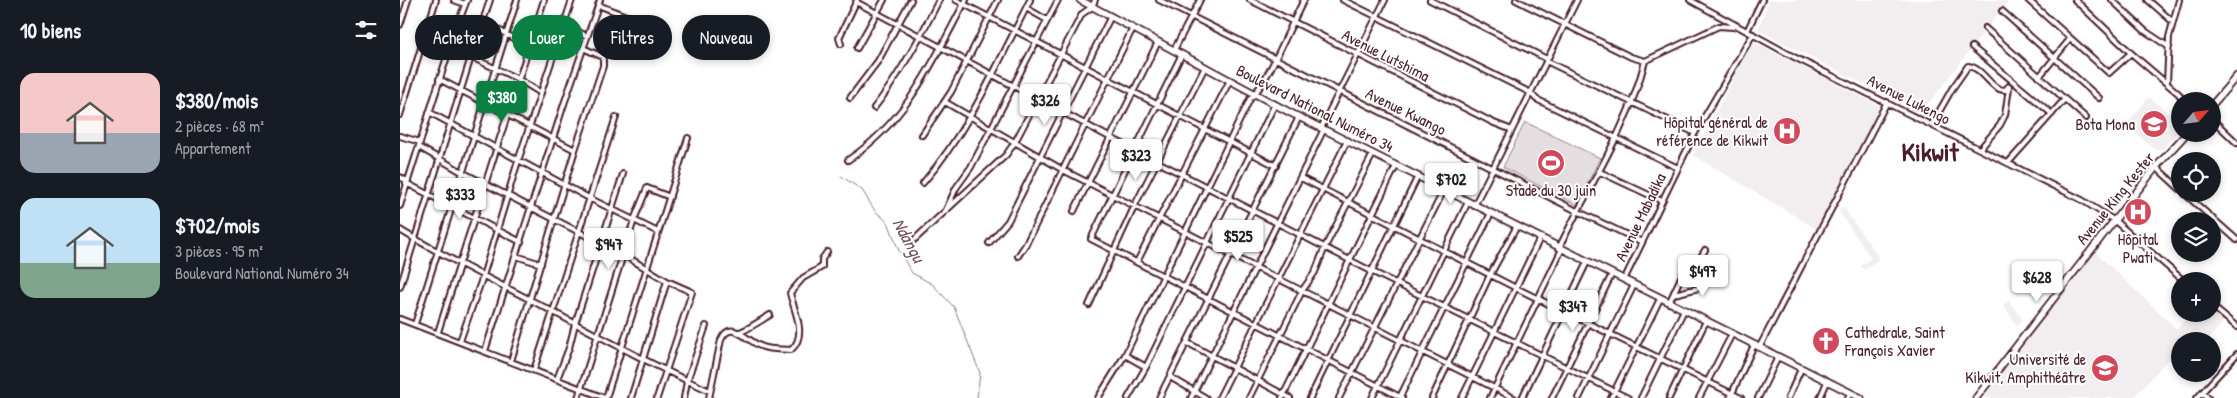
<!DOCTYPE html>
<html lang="fr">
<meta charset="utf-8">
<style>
:root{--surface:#171b24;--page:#242831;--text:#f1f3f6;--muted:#9ea1a6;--accent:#0b8043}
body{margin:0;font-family:"Patrick Hand",sans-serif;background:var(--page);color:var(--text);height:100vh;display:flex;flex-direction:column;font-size:19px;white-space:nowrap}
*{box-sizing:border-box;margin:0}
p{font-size:16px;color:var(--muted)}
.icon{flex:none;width:28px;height:28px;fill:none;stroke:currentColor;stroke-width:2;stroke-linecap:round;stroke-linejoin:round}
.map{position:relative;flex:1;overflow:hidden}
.details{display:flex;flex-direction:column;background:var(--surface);width:400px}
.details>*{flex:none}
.top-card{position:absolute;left:15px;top:15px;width:475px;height:45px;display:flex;gap:10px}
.needle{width:32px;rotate:62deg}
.controls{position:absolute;left:1771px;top:92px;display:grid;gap:10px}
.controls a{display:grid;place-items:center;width:50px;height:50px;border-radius:50%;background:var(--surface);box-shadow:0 2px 8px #0003;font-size:25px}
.price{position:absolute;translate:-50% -42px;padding:0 11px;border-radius:5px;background:#fff;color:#222;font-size:16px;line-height:32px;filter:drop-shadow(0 1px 2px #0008)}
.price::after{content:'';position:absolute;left:50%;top:30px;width:15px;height:11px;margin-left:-8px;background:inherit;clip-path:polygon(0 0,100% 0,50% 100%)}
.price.active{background:var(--accent);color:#fff}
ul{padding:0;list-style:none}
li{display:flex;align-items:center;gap:15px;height:125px;padding:0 20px}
li span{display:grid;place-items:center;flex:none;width:140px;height:100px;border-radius:15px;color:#555}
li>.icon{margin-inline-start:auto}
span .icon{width:60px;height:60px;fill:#fffc;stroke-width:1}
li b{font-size:21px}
h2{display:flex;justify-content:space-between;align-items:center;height:60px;padding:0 20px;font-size:21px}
.pill{padding:0 18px;border-radius:22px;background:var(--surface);box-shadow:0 2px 8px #0003;font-size:18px;line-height:45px}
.pill.active{background:var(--accent);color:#fff}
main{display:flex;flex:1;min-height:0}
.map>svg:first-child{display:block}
</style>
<main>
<section class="details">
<h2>10 biens<svg class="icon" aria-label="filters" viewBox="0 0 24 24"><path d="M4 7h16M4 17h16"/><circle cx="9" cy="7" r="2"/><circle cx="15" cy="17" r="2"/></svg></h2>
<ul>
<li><span style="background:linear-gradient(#f6c9c9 60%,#9aa5b1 0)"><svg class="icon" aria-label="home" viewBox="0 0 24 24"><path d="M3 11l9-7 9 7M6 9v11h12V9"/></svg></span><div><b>$380/mois</b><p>2 pièces · 68 m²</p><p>Appartement</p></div></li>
<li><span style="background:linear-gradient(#bfe0f5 65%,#7fa58c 0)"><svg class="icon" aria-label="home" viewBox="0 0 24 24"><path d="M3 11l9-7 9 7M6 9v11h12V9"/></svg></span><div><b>$702/mois</b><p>3 pièces · 95 m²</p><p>Boulevard National Numéro 34</p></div></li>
</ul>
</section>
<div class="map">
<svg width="1837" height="398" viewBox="0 0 1837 398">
<rect width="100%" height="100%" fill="#fff"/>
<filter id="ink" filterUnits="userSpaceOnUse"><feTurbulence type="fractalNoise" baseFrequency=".02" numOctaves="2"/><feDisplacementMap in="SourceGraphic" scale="10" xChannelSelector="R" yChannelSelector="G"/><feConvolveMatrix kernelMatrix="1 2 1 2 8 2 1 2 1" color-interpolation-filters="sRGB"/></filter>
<g filter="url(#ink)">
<path fill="#f2eeef" d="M1369 0H1609L1521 113 1358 30Z
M1353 42 1480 106 1417 229 1293 155Z
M1749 97 1780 123V129L1763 149 1757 151 1726 125Z
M1738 206 1748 215 1743 222 1732 213Z
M1443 207 1477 255 1478 260 1464 270 1461 266 1471 258 1438 210Z
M1695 252 1777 329 1790 314H1812L1813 310 1825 320 1807 341H1780V359L1773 354 1733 398H1583Z
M1609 301 1623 320 1617 325 1603 305Z"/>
<path fill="#e5dee0" stroke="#987e86" d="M1125 122 1200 158 1177 205 1103 167Z"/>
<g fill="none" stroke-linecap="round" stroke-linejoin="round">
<path stroke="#91787e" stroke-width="1" d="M441 176 462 190 475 211 488 222 499 251 512 273 532 284 554 307 580 373 577 398"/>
<g stroke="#4a1f2b" stroke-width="8">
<path id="street" d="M54 0 65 4
M556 0 876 166
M759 0 1177 211 1242 242
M850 0 1094 123 1112 130
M943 0 1131 93 1136 99 1278 168
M1030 0 1147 59
M1116 0 1231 57 1245 61
M1290 0 1394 57 1682 200 1715 221 1784 281
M1628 0 1709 73 1731 53
M1675 0 1731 53 1779 94 1783 101
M1712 0 1745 31 1769 47
M1748 0 1772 21
M456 2 711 138 973 272 1228 398
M198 5 234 19
M626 8 647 20
M1602 11 1699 98
M83 22 129 46
M0 25 8 0
M164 25 187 36
M1585 28 1686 118
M1347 31 1362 0
M441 44 439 38 457 0
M1572 47 1652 114
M457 48 484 0
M774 50 800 0
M782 54 691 239 1002 398
M71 57 118 79 141 93
M1146 61 1295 133
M1245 61 1319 26 1333 27 1336 25
M1639 77 1670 39
M39 79 175 150
M1767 83 1769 37 1779 0
M450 98 478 61 511 0
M545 102 663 170 1114 398
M474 108C500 75 520 38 539 0
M29 112 189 198 258 232
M0 115 36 0
M1812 119 1837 143
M1532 124 1552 89 1568 66C1583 67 1591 91 1605 90L1609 86
M921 128 985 0
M522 135 551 92 598 0
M0 136 20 142
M19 147 62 172 224 255 267 281 292 292 257 398
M1580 149 1600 125 1605 115 1609 88
M448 160C509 119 533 61 566 0
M1608 163 1664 100
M1756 167 1780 189
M1200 172 1262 201
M0 177 7 181
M901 178 1116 288 1341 398
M6 183 121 242
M523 183C569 130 598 63 630 0
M1785 194 1837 240
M0 206 55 31 67 0
M1074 206 1177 0
M546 210 556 188 571 167 658 0
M674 211 758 42
M0 230C46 258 96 282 144 307 199 336 253 366 310 391
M514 240 606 155 615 142 682 14 692 7 695 0
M589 243 608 221 711 16
M1159 248C1189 186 1228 128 1245 61
M116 256 141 264
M618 256 626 244 733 28
M737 262 830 80
M1224 280 1295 133 1353 34
M0 287 71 57 90 0
M1274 294 1303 287 1313 271
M1269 303 1282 275 1296 265 1305 250
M689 305 735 205 805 67
M1812 306 1837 327
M0 319 205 398
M15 324 117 0
M38 332 144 0
M339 332C346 331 363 319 370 315
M60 341 83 276 118 161 172 0
M788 343 890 398
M1359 348 1487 102
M85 351 164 104 200 0
M725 355 746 367
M111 361 175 150 203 66V57L183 48
M134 370 216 117
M770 377 806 398
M157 379 169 348 175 324 223 174
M1802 392 1808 398
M1000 397 1091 213
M178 398 234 220 247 188 270 197
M206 398 288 138
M231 398 267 281
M284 398 287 381 306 326
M309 398 321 340C331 317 348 343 363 347 371 350 382 349 391 350 408 335 394 311 390 293L403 278 422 267V259L427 252
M698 398 725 355 850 99C869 81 890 25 904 0
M728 398 746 367 875 104
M759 398 899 117
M791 398 924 129
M819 398 947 141
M849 398 902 291 915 272 925 247 973 154
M882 398 996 166
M910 398 1018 176
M939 398 1044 190
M972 398 1068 202
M1032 398 1090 275 1117 226
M1062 398 1140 238
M1090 398 1162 249
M1122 398 1187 262
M1152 398 1212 274
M1179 398 1234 285
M1211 398 1260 299
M1241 398 1284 310
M1269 398 1306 321
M1299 398 1332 334
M1330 398 1354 345
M1358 398 1378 357
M1388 398 1401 369
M1420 398 1427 382
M1448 398 1450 393
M1797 398 1837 354"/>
</g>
<g stroke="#4a1f2b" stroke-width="9">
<path id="secondary" d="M680 0 891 113 1461 398
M1812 105 1837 76
M1576 398 1756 167 1786 134"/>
</g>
<use href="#street" stroke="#fff" stroke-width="4"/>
<use href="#secondary" stroke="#fff" stroke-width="5.5"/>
</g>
</g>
<defs>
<g id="university-disc" transform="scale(1.4375)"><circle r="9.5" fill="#d1495b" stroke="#fff"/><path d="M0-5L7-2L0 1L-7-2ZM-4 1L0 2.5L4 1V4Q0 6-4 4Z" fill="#fff"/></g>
<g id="hospital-disc" transform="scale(1.4375)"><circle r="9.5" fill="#d1495b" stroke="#fff"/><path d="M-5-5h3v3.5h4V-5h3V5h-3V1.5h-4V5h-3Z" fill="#fff"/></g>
<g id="stadium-disc" transform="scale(1.4375)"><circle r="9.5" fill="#d1495b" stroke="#fff"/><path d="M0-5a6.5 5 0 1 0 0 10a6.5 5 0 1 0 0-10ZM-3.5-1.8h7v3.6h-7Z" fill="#fff"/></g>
<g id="church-disc" transform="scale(1.4375)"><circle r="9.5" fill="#d1495b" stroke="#fff"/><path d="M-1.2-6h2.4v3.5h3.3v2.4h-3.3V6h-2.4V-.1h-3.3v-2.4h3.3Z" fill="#fff"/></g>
</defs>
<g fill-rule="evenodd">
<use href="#university-disc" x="1754" y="124"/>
<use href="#hospital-disc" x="1387" y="131"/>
<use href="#stadium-disc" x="1151" y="163"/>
<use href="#hospital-disc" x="1738" y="212"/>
<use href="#church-disc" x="1426" y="341"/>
<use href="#university-disc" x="1705" y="368"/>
</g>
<g text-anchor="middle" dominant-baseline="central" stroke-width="4" stroke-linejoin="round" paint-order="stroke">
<g font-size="16" fill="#4a1f2b" stroke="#fff">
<text transform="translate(986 55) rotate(27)">Avenue Lutshima</text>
<text transform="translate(1509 99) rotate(27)">Avenue Lukengo</text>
<text transform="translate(915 108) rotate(27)">Boulevard National Numéro 34</text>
<text transform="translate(1006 111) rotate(26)">Avenue Kwango</text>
<text transform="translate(1715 198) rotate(-51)">Avenue King Kester</text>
<text transform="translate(1240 217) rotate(-64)">Avenue Mabadika</text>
</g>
<g font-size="16" fill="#4a1f2b" stroke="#fff" text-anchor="end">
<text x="1368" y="122">Hôpital général de<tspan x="1368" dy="18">référence de Kikwit</tspan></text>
<text x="1735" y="124">Bota Mona</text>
<text x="1151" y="190" text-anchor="middle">Stade du 30 juin</text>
<text x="1738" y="239" text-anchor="middle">Hôpital<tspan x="1738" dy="18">Pwati</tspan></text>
<text x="1445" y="332" text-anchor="start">Cathedrale, Saint<tspan x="1445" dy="18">François Xavier</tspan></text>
<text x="1686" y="359">Université de<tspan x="1686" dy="18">Kikwit, Amphithéâtre</tspan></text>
</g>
<g font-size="18" font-style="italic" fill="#74535c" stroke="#fff">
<text transform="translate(509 240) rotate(61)">Ndangu</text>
</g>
<g font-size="26" font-weight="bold" fill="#4a1f2b" stroke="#fff">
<text x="1530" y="151">Kikwit</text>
</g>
</g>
</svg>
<div class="controls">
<a><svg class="needle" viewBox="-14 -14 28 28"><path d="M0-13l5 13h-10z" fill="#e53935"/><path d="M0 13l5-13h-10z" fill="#9ea1a6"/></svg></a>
<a><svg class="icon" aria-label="locate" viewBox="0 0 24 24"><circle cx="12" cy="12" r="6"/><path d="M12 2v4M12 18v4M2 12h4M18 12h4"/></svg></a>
<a><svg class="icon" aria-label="layers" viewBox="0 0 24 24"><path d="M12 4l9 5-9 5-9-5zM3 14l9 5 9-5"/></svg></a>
<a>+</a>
<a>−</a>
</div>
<b class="price active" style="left:102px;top:123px">$380</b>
<b class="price" style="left:645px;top:126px">$326</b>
<b class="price" style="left:736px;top:181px">$323</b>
<b class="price" style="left:1051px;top:205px">$702</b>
<b class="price" style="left:60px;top:220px">$333</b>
<b class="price" style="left:838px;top:262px">$525</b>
<b class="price" style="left:209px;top:270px">$947</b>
<b class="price" style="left:1303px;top:297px">$497</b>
<b class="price" style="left:1637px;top:303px">$628</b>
<b class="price" style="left:1173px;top:332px">$347</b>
<div class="top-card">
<a class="pill">Acheter</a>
<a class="pill active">Louer</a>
<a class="pill">Filtres</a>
<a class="pill">Nouveau</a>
</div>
</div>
</main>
